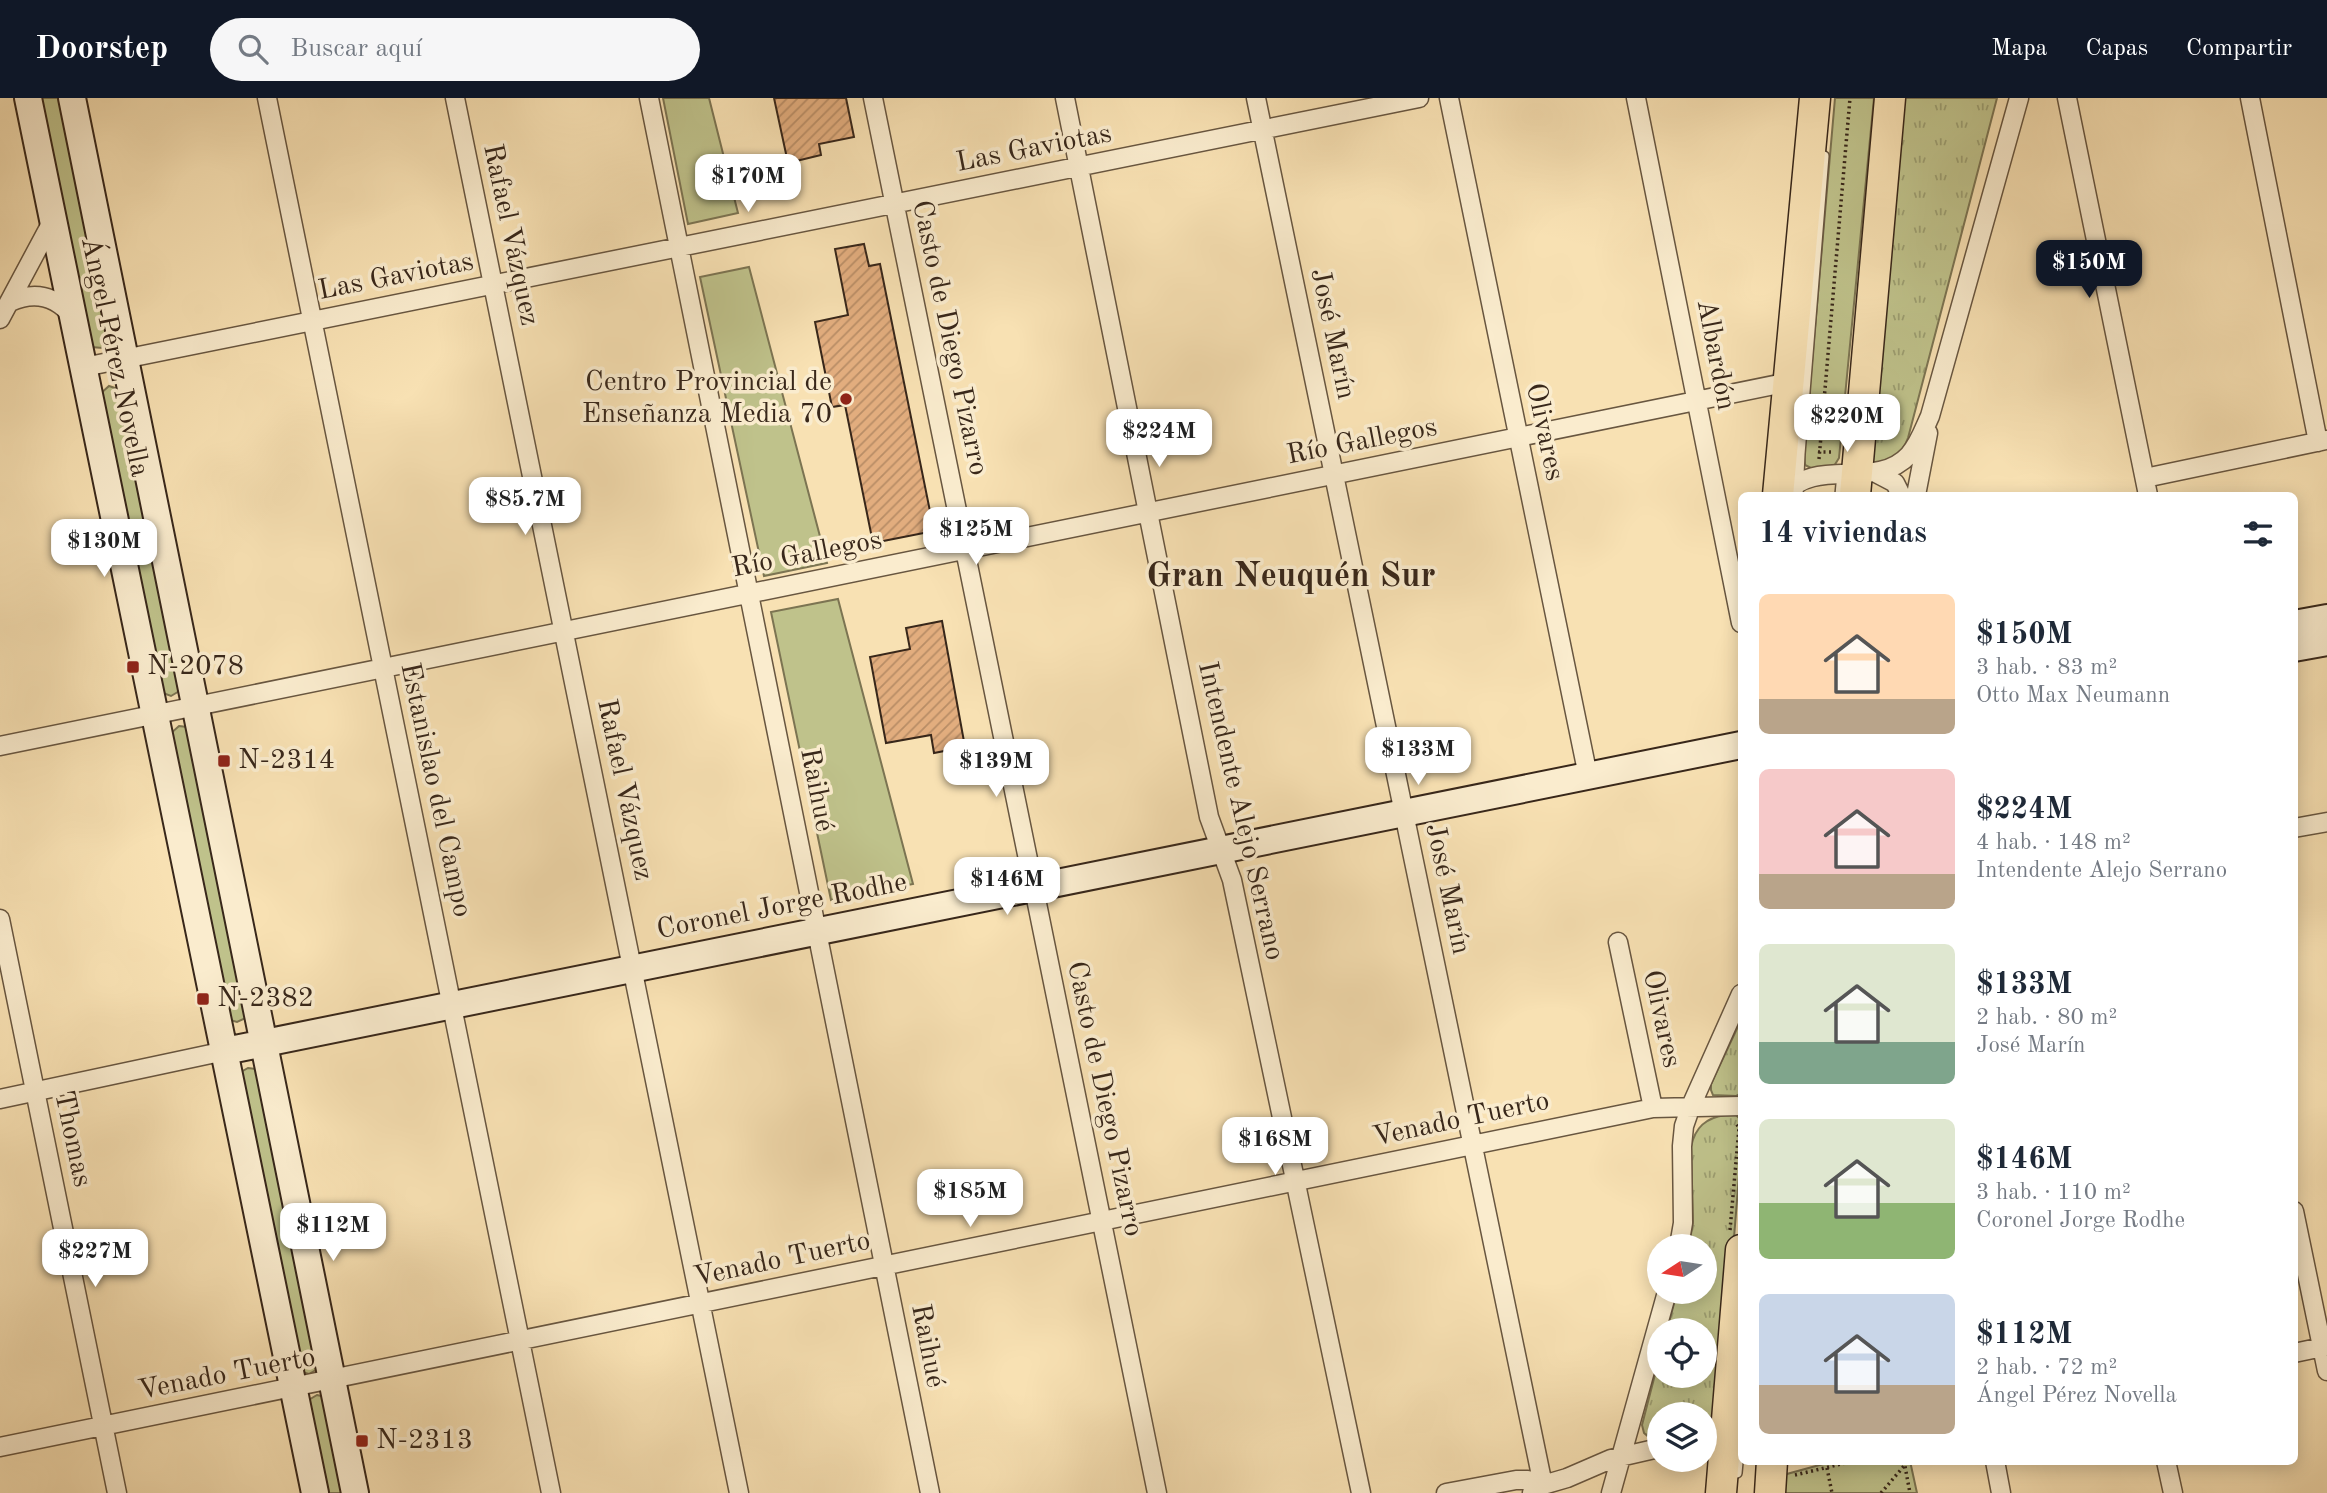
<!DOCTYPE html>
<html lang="es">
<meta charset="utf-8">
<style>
:root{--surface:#fff;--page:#f6f6f7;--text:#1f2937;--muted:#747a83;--accent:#111827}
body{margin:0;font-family:"Old Standard TT",serif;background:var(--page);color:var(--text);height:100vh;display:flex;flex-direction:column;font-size:26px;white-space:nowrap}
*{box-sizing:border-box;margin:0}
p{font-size:23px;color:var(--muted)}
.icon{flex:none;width:38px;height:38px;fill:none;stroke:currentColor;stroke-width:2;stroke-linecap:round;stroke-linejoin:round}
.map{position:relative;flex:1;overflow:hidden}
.drawer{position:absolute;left:1738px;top:394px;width:560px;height:973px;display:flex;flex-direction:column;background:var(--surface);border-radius:10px;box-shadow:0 4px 18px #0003}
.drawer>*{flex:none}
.needle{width:46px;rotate:258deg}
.controls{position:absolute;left:1647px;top:1136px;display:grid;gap:14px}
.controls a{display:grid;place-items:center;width:70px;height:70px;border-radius:50%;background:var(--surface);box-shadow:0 4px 18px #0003;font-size:35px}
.price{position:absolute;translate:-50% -60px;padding:0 16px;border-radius:14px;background:#fff;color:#222;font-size:23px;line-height:46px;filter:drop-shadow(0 2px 4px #0008)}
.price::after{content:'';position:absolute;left:50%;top:42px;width:21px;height:16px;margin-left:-10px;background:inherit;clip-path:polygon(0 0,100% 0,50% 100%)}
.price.current{background:var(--accent);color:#fff}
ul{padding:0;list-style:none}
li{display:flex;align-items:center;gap:21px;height:175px;padding:0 21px}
li span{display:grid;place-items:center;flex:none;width:196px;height:140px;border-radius:10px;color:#555}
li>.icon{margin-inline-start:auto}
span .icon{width:84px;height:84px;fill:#fffc;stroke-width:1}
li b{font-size:30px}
h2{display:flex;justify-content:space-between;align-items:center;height:84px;padding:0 21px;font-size:30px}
header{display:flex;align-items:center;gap:42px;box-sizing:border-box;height:98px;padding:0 35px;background:var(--accent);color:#fff}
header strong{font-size:33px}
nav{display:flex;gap:38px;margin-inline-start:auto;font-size:24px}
.search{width:490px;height:63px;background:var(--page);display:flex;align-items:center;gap:18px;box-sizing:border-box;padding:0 24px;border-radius:38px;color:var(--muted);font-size:26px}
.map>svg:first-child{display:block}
</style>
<header>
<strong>Doorstep</strong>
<div class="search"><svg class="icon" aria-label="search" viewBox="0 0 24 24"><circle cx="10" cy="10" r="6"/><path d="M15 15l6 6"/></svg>Buscar aquí</div>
<nav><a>Mapa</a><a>Capas</a><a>Compartir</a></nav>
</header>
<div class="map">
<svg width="2327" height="1395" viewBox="0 0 2327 1395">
<defs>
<pattern id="grass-tufts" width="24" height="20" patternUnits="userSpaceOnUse" patternTransform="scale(1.75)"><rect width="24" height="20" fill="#bfc28b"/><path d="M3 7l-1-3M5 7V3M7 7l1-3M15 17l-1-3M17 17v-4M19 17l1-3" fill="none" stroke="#9c9e71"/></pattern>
<pattern id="building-hatch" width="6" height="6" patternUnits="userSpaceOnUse" patternTransform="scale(1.75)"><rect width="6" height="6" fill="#e2ad7e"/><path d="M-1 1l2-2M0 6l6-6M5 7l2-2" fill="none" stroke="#b88d66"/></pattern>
</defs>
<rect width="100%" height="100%" fill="#f8e1b3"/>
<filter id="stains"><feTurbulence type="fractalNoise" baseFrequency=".00286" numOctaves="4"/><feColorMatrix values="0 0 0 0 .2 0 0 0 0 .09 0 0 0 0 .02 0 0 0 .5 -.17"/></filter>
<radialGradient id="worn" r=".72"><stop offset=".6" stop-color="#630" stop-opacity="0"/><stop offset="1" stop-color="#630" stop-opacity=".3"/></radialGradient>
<path fill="url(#grass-tufts)" stroke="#7c7452" stroke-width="2" d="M1900 0H1997L1908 340C1901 359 1889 362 1871 367Z
M1741 922V995L1736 998 1713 997 1711 992V986Z
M1725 1017H1736L1741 1022V1053L1719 1325 1714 1331 1705 1334 1704 1316H1659V1342H1652L1644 1335 1642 1327 1659 1261V1278H1704V1232H1667L1677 1194H1704V1148H1689L1693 1124 1691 1049C1695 1029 1706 1020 1725 1017Z"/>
<path fill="#bfc28b" stroke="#7c7452" stroke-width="2" d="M38 0H63L109 245 103 250 91 249Z
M663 0H709L738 115 688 126Z
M1835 0H1874L1839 360 1834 368 1813 371 1805 367 1804 356Z
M749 169 827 465 764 478 700 179Z
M109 288 121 292 181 592 171 598 163 595 100 296Z
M838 501 913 786 831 802 771 514Z
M179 628 187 629 248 919 237 924 230 922 170 636Z
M248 970 257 971 319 1270 309 1276 302 1274 241 974Z
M317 1297 325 1299 348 1395H322L307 1303Z
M1834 1363H1910L1917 1395H1778L1783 1381 1787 1376Z"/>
<path fill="url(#building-hatch)" stroke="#38271a" stroke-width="2" d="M774 0H846L854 39 819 46 821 57 788 65Z
M864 146 869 168 880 166 934 433 873 445 845 307 832 309 815 224 848 217 835 151Z
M942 523 965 649 934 655 931 637 886 645 870 559 910 551 906 530Z"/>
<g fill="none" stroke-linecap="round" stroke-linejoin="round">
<g stroke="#685640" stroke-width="12">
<path id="lane" d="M1798 397 1800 356 1824 58
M1840 397 1842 375
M1737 1375 1741 1332"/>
</g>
<g stroke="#685640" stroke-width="21">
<path id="street" d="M267 0 551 1395
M455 0 739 1395
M649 0 930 1395
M873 0 1157 1395
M1065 0 1209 719 1232 782 1361 1395
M1256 0 1543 1387
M1449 0 1588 678
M1636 0 1741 525
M2067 0 2148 397
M2250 0 2318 344
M10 204C34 193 55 197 72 218
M0 221 53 122
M84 269 1419 0
M1874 374 1895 385 1901 397
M2145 380 2326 342
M1784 397C1815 358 1876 393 1909 357 1919 346 1924 331 1930 318L2019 0
M1916 397 1928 335
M0 648 1789 284
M2294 730 2327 724
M0 821 117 1395
M1618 844 1653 1010
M0 1001 225 953
M2294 1113 2327 1273
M1679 1148 1683 1125 1682 1048 1684 1028 1691 1008 1741 896
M2294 1255 2327 1248
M1704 1344 1741 1349
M0 1349 1653 1010 1741 1008
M1995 1363 2001 1395
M2166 1363 2173 1395
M1446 1395 1516 1382H1528L1543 1387
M1532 1395 1543 1387 1567 1380 1611 1361 1659 1350
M1611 1395 1667 1194"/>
</g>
<g stroke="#38271a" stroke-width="30">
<path id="secondary" d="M28 0 315 1395
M72 0 355 1395
M2294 526 2327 520
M2294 550 2327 544
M225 953 1741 647"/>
</g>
<g stroke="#38271a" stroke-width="33">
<path id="primary" d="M1778 397 1815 0
M1855 397 1890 0
M1721 1395 1741 1152
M1770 1395 1772 1363"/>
</g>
<path stroke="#38271a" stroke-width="3.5" stroke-dasharray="2 3.5" stroke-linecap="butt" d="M1818 354H1834
M1819 361 1850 0
M1730 1132 1739 1030 1736 1025
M1904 1363 1910 1395
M1827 1370 1832 1395
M1795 1377 1854 1363
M1881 1395 1904 1368"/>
<use href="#lane" stroke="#faecce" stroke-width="9"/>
<use href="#street" stroke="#faecce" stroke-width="18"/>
<use href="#secondary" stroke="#faecce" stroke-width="26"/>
<use href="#primary" stroke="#f8e1b3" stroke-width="30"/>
</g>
<g fill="#8f2418" stroke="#faecce" stroke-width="2.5">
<circle cx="846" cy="301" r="7"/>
<rect x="126" y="562" width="14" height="14" rx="3.5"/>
<rect x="217" y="656" width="14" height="14" rx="3.5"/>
<rect x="196" y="894" width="14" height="14" rx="3.5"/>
<rect x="355" y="1336" width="14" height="14" rx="3.5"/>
</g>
<g text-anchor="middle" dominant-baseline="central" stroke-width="7" stroke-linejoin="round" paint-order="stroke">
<g font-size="28" fill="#38271a" stroke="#faecce">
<text transform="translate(1034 51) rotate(-11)">Las Gaviotas</text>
<text transform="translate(510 137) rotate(78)">Rafael Vázquez</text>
<text transform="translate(396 179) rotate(-11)">Las Gaviotas</text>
<text transform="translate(1332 236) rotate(78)">José Marín</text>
<text transform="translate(949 240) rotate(78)">Casto de Diego Pizarro</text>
<text transform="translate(1715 257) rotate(79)">Albardón</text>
<text transform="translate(114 259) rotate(78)">Ángel Pérez Novella</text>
<text transform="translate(1544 334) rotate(78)">Olivares</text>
<text transform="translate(1362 344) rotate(-11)">Río Gallegos</text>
<text transform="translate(807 457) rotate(-11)">Río Gallegos</text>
<text transform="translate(435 692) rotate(78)">Estanislao del Campo</text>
<text transform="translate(624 692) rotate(78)">Rafael Vázquez</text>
<text transform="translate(816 692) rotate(79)">Raihué</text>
<text transform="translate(1240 713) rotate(77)">Intendente Alejo Serrano</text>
<text transform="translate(1447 791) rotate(78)">José Marín</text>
<text transform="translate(782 809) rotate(-11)">Coronel Jorge Rodhe</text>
<text transform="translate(1661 921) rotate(78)">Olivares</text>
<text transform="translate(1104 1001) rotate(78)">Casto de Diego Pizarro</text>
<text transform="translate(1461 1022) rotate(-12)">Venado Tuerto</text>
<text transform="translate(72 1041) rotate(78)">Thomas</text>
<text transform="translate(782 1162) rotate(-12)">Venado Tuerto</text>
<text transform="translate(927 1248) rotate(79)">Raihué</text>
<text transform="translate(227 1277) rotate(-11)">Venado Tuerto</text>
</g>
<g font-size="28" fill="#38271a" stroke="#faecce" text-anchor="start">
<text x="832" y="285" text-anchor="end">Centro Provincial de<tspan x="832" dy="32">Enseñanza Media 70</tspan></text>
<text x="147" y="569">N-2078</text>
<text x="238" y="663">N-2314</text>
<text x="217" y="901">N-2382</text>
<text x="376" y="1343">N-2313</text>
</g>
<g font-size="35" font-weight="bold" fill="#38271a" stroke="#faecce">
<text x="1291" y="478">Gran Neuquén Sur</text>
</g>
</g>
<rect width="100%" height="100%" filter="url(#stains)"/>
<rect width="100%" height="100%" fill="url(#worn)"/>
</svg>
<div class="controls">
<a><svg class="needle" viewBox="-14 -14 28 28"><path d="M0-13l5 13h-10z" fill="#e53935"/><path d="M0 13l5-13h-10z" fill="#747a83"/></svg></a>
<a><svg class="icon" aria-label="locate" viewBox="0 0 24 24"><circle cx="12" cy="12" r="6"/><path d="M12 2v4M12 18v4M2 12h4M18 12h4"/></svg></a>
<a><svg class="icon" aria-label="layers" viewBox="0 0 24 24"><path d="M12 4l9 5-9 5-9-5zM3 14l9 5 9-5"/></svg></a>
</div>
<b class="price" style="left:748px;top:116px">$170M</b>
<b class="price current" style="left:2089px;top:202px">$150M</b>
<b class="price" style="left:1847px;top:356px">$220M</b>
<b class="price" style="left:1159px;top:371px">$224M</b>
<b class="price" style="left:525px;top:439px">$85.7M</b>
<b class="price" style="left:976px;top:469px">$125M</b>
<b class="price" style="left:104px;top:481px">$130M</b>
<b class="price" style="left:1418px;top:689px">$133M</b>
<b class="price" style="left:996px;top:701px">$139M</b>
<b class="price" style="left:1007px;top:819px">$146M</b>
<b class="price" style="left:1275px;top:1079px">$168M</b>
<b class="price" style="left:970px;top:1131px">$185M</b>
<b class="price" style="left:333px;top:1165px">$112M</b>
<b class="price" style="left:95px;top:1191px">$227M</b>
<section class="drawer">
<h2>14 viviendas<svg class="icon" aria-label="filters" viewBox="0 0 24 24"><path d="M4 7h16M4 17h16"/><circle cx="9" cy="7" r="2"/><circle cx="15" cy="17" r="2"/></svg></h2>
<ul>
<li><span style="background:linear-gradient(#ffd9b3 75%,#b9a48a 0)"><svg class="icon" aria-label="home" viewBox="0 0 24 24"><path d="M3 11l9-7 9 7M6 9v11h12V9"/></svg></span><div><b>$150M</b><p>3 hab. · 83 m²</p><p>Otto Max Neumann</p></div></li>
<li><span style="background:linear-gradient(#f6c9c9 75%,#b9a48a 0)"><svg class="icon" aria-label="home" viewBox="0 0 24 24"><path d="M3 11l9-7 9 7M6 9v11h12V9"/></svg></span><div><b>$224M</b><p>4 hab. · 148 m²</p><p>Intendente Alejo Serrano</p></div></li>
<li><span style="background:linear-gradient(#dfe7d0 70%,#7fa58c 0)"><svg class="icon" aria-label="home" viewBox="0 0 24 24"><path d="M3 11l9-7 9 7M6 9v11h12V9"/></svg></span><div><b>$133M</b><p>2 hab. · 80 m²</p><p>José Marín</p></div></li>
<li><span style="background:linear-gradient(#dfe7d0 60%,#8fb573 0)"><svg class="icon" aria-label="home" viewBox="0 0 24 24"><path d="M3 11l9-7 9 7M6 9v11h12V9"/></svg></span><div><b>$146M</b><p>3 hab. · 110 m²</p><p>Coronel Jorge Rodhe</p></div></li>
<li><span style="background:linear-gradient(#c9d6e8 65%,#b9a48a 0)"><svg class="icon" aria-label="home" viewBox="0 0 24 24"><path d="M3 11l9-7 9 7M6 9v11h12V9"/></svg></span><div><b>$112M</b><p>2 hab. · 72 m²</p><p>Ángel Pérez Novella</p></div></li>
</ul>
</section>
</div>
